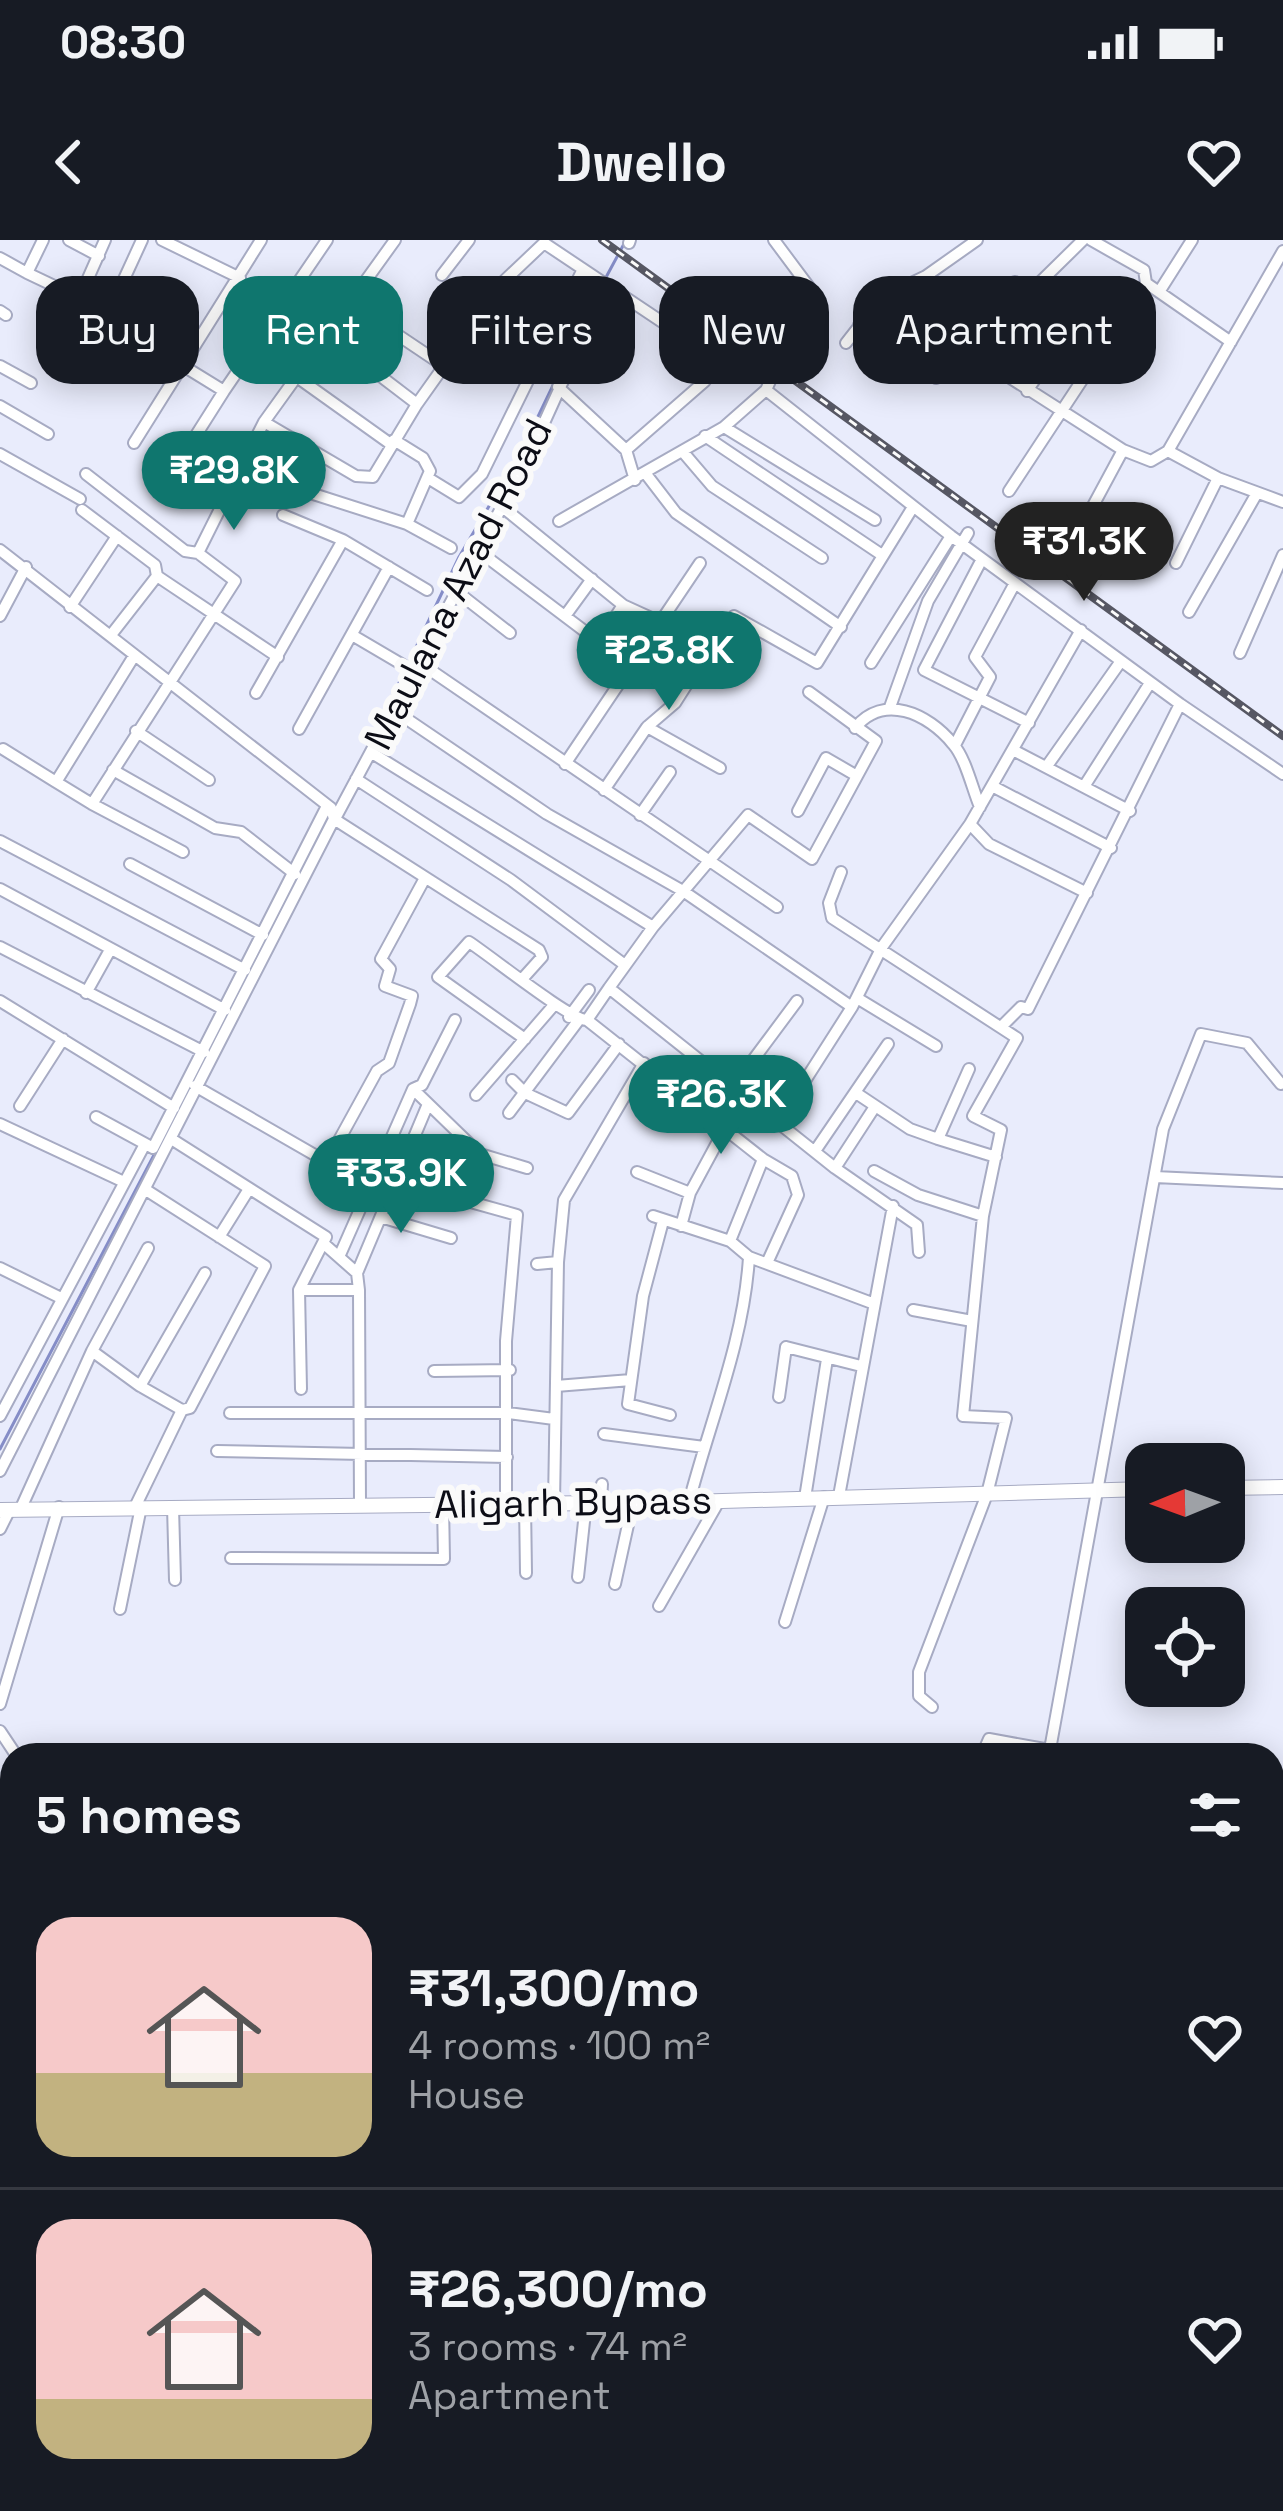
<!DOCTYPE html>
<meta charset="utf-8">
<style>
:root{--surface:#171b24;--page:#20242c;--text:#f1f3f6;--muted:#9ea1a6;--line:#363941;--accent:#0f766e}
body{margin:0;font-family:"Space Grotesk",sans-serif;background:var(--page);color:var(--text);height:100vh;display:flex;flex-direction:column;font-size:45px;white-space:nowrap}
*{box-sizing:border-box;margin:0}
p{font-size:39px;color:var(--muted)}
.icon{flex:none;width:66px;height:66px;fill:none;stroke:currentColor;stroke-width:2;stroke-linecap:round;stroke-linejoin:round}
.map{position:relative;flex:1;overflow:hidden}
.sheet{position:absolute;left:0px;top:1503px;width:1284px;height:768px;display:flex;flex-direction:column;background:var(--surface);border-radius:36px 36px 0 0;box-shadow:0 6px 30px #0003}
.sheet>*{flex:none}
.top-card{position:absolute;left:36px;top:36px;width:1212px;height:108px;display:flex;gap:24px}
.needle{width:78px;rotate:269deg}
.tools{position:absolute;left:1125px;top:1203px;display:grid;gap:24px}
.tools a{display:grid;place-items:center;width:120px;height:120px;border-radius:24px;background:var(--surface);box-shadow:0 6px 30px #0003;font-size:60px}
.price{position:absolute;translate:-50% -102px;padding:0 27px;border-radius:42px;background:var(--accent);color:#fff;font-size:39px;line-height:78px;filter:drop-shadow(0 3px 6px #0008)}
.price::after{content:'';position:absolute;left:50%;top:72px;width:36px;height:27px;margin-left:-18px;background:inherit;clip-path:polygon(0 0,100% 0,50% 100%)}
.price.active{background:#222;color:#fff}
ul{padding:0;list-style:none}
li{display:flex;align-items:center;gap:36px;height:300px;padding:0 36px}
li+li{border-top:3px solid var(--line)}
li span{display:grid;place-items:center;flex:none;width:336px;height:240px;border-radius:36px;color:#555}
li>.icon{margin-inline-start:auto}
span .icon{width:144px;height:144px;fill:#fffc;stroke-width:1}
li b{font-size:51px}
h2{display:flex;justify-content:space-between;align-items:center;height:144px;padding:0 36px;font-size:51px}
.tag{padding:0 42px;border-radius:36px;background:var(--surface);box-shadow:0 6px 30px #0003;font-size:42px;line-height:108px}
.tag.active{background:var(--accent);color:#fff}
.status{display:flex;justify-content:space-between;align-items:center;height:84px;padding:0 60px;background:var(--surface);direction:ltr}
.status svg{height:33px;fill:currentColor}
header{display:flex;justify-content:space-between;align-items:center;height:156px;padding:0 36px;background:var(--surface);font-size:54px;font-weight:700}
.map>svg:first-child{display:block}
</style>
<div class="status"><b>08:30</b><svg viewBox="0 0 49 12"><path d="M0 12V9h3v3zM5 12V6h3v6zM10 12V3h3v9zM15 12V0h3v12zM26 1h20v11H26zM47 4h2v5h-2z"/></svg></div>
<header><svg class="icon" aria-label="back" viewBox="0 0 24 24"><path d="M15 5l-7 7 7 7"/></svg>Dwello<svg class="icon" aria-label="heart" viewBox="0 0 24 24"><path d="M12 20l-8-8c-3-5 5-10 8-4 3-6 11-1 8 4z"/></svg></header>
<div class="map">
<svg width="1283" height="2271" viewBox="0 0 1283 2271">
<rect width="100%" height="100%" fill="#e9ecfc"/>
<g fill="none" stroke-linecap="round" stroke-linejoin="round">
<path stroke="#858dc7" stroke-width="3" d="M604 41 625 2
M379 485 459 317 521 212 594 60
M218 793 274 684
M0 1209 155 913"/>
<g stroke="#a7abc3" stroke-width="14">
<path id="minor" d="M69 0 99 16
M162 0 240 38
M395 0 264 182 356 236 373 237 417 164 505 40 544 3 704 110 731 112 770 141 766 150 951 296 1180 464
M774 0 812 51
M629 3 630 0
M0 18 27 33 43 0
M27 33 151 92
M442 35 469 0
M505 40 540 73
M1146 43 1231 102
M1159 52 1192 0
M1029 53 1083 0
M78 61 105 0
M0 71 6 75
M108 74 142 0
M371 77 444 126
M859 85 936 138 1015 42
M324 93 417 164
M846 103 882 57 926 36 977 0
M962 107 1123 210 1073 303
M0 126 31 143
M185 127 224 151 327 0
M294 135 392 205
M558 147 626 210 705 141
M1027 151 1068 91
M0 166 48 194
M724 187 875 280
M705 196 882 315
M193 200 224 151
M394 200 423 218 430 231 407 284
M134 203 261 0
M626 210 635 240
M1123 210 1151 221 1168 211 1218 238 1283 262
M1168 211 1283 11
M683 212 712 246 822 318
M0 214 80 259
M195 229 228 253 264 182
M86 234 185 311 198 313 235 341 92 564 183 612
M646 234 676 273 841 387
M428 238 459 257 482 234 583 29
M1009 251 1146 43 1144 30 1091 0
M307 252 407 284 451 308
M500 265 623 365
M82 270 155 325 157 336
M283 275 343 300 427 350
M559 281 724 187 766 150
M476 309 599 402 623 365 658 381 733 440
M0 310 331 568 334 579 539 710 542 717 524 737
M198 313 228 253
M982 319 924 430 1029 483
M1176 323 1218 238
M456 351 510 393
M70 367 117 296
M1189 372 1257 253
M0 376 26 327
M565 376 592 339
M734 376 817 423 913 267
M111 395 157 336 278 417
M352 395 403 425
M1240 413 1283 315
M420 423 777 667
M871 423 951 296
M256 453 343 300
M890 467 928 361 968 293
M395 471 547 574 683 651 852 767
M647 487 675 463 703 419
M855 488C883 453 928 473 953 504 966 519 972 548 980 567
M299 489 389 327
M136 491 209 540
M955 505 990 437 975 417 1015 343
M3 509 56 542
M1013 510 1130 571
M372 513 653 687 609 748
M565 524 700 323
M1047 526 1121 421
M113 530 215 588 241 592 295 634
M356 539 511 640 625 725
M1085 545 1150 443
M992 546 1111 608
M604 550 647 487 720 528
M92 564 56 542 134 416
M798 571 826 518 857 536
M337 575 529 216 606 46
M640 575 670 532
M970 584 989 604 1087 653
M0 601 245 730
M130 624 263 695
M841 632 829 663 832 678 1017 798 973 876 1001 890 983 976 963 1176 1006 1178 987 1254 919 1432V1456L932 1467
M0 649 225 770
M653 687 748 575 812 619 876 501 809 452
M0 707 204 812
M86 753 110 710
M857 758 936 806
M0 761 174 868
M569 777 589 750
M587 780 609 748 835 928 917 985 919 1012
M1002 786 1021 767 1028 769 1180 464 1283 534
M525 799 438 737 469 702C492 717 570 780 587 780L763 919 792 936 798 955 767 1023
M969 829 938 899 996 917
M512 840 525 853 568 873 619 804
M195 846 327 922 377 831 389 823 410 764 412 756 385 746 390 729 381 719 425 638
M733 847 797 761
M413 849 480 914 527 928
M856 853 910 889 938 899
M476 855 554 765
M20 866 63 799
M509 873 578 781
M96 877 153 908 327 566
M778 883 852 767 882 707 970 584 1081 390
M0 884 124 942
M173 900 326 997 299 1050H359L360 1265
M815 911 888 804
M835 928 874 868
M874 931 918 955 983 976
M637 932 690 953
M1155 937 1283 943
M438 953 517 975 506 1101V1264
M653 976 730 1001 749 1017C744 1101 710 1181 689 1262
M384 978 451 998
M663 981 643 1056 628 1164 670 1175
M681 986 690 953 724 890
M219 997 249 949
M730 1001 763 919
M323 1003 357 1033
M339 1017 413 849 422 845 455 780
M749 1017 872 1063
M537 1024 558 1022 564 960 644 823
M0 1028 61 1058
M299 1050 301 1149
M359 1050 357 1033 428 864
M913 1070 972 1081
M92 1111 148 1008
M434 1131 510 1130
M140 1146 182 1170
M556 1146 631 1140
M779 1157 786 1107 861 1126
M230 1173H508L554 1179
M0 1176 145 904
M604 1194 704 1207
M217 1211 507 1217
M0 1231 334 579
M839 1256 893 966
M805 1258 827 1119
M554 1263 558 1022
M601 1263 602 1244
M525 1264 526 1333
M135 1267 182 1170 190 1168 265 1026 146 950
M173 1267 175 1340
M21 1268 92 1111 140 1146 205 1033
M0 1289 10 1269
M231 1318 444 1319 443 1264
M578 1337 586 1263
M615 1344 633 1262
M659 1366 719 1261
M120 1369 141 1267
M785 1382 824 1257
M0 1464 59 1267
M0 1491 16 1515
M982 1515 989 1499 1050 1510
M1049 1515 1163 889 1201 794 1247 803 1281 844
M12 1845V1909
M1272 1901 1283 1920
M0 1929 12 1935
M0 1972 12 1978
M1272 2004 1276 2019
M1272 2062 1283 2071
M0 2108 12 2069
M1272 2149 1283 2156
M1272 2180 1283 2164
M65 2259 86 2271
M769 2259 784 2271
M881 2259 893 2271
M1017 2259 1029 2271
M1111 2259 1125 2271
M1202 2259 1218 2271
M871 2271 878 2259"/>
</g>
<g stroke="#a7abc3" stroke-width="15">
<path id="tertiary" d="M1272 1707 1283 1702
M392 2259 418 2271
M48 2271 61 2259
M609 2271 627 2259"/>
</g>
<g stroke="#a7abc3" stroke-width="16">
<path id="secondary" d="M1224 1248 1283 1247
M0 1270 689 1262 1146 1249"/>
</g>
<use href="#minor" stroke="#fff" stroke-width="10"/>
<use href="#tertiary" stroke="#fff" stroke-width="12"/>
<use href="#secondary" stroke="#fff" stroke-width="14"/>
<g stroke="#565763" stroke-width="8">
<path id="rail" d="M602 0 1283 496"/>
</g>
<use href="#rail" stroke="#fafafa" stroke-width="3" stroke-dasharray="9" stroke-linecap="butt"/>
</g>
<g text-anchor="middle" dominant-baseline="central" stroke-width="12" stroke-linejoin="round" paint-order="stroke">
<g font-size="39" fill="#0c0d16" stroke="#fafafa">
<text transform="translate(458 344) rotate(-63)">Maulana Azad Road</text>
<text transform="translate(573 1262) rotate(-1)">Aligarh Bypass</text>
</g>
</g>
</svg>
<div class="tools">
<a><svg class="needle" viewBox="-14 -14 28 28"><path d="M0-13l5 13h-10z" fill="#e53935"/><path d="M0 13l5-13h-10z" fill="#9ea1a6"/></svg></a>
<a><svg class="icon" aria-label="locate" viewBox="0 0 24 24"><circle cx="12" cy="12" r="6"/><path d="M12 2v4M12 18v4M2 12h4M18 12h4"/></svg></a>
</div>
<b class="price" style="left:234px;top:293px">₹29.8K</b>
<b class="price active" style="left:1084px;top:364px">₹31.3K</b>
<b class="price" style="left:669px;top:473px">₹23.8K</b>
<b class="price" style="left:721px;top:917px">₹26.3K</b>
<b class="price" style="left:401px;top:996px">₹33.9K</b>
<div class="top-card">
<a class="tag">Buy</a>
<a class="tag active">Rent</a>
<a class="tag">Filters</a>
<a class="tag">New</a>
<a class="tag">Apartment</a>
</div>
<section class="sheet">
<h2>5 homes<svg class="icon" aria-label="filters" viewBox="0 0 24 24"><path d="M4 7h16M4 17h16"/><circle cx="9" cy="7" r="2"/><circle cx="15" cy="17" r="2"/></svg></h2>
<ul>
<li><span style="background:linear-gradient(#f6c9c9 65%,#c2b280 0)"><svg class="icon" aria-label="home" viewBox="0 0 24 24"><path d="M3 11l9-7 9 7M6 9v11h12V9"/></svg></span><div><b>₹31,300/mo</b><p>4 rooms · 100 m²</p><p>House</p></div><svg class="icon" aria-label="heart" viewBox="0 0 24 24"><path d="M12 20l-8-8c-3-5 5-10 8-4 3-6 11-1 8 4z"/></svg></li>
<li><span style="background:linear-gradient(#f6c9c9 75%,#c2b280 0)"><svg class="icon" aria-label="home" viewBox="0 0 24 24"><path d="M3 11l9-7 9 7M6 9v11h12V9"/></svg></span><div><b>₹26,300/mo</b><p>3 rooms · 74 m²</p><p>Apartment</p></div><svg class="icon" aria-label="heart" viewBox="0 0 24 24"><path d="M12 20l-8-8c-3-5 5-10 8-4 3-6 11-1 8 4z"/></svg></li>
</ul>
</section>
</div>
